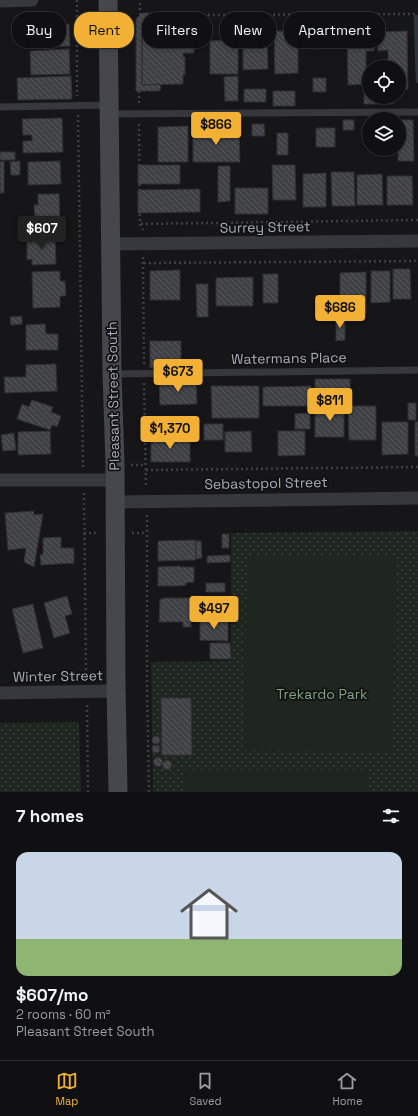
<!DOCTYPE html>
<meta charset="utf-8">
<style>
:root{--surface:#101012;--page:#19191b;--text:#f1f3f6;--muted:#9c9d9f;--line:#303032;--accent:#f2b134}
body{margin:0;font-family:"Space Grotesk",sans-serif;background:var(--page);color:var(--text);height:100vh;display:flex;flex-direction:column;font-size:15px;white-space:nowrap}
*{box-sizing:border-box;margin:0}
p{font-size:13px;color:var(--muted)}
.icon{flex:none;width:22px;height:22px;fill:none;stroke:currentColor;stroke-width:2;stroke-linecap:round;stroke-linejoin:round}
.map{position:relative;height:792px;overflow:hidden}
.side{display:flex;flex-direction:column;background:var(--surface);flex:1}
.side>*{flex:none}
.banner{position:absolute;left:12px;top:12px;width:394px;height:36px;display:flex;gap:8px}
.buttons{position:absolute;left:362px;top:60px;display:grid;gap:8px}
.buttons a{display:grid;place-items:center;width:44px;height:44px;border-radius:50%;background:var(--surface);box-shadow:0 2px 6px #0003,0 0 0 1px var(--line);font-size:20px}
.price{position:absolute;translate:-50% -34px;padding:0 9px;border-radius:4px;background:var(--accent);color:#111;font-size:13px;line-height:26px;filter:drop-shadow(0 1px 2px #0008)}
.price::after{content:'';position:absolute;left:50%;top:24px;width:12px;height:9px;margin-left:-6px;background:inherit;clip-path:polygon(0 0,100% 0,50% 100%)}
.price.selected{background:#222;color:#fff}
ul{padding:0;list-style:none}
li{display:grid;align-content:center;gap:8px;height:212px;padding:0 16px}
li span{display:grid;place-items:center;height:124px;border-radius:12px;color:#555}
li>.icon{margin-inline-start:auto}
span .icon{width:72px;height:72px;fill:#fffc;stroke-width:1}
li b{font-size:17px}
h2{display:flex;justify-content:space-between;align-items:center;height:48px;padding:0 16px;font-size:17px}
.pill{padding:0 14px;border-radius:16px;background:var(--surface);box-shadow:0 2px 6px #0003,0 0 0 1px var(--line);font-size:14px;line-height:36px}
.pill.selected{background:var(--accent);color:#111}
.tab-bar{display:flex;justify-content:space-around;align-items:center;height:56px;border-top:1px solid var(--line);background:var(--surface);font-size:11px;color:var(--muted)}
.tab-bar a{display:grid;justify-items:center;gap:2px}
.tab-bar .selected{color:var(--accent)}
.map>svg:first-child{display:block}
</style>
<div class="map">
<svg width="418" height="792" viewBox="0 0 418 792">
<defs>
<pattern id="grass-dots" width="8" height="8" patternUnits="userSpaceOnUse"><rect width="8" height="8" fill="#1e261f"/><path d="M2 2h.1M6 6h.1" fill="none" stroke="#3c433d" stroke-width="1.8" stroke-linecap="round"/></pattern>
<pattern id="building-back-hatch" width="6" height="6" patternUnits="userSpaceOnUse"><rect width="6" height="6" fill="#404145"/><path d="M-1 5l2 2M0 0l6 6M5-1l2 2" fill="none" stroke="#595a5e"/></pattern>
</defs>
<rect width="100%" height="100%" fill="#161618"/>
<path fill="url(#grass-dots)" d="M418 531V792H153L151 662 231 661V533Z
M79 722 81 792H0V723Z"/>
<path fill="#1e261f" d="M247 555 395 557 393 751 244 750Z
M185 770H367V792H186Z"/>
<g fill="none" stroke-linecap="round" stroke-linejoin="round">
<path stroke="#2c353c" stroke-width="4.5" d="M416 17 418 81"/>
</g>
<path fill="url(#building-back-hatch)" stroke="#303034" d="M193 12V19H145L142 22V85L161 84 160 91H136V19L142 13Z
M145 19H193L194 53H183V57H185V75H183V84L142 85V22Z
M69 24 70 46 33 48 32 25Z
M223 24H238V38H223Z
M311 24H334V48L311 49Z
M274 31H298V73L275 74Z
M407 31 408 89H399V67H388V50L378 51V32Z
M267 33 268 69 243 70V34Z
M347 33H373L374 51H366V84L348 85Z
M238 40V74H210V41Z
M69 49 70 74 31 75 30 51Z
M71 76 72 99 18 100 17 78Z
M238 76V101H225L224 77Z
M313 78H326V92H313Z
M244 89H266V102H244Z
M273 91H295V106H273Z
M364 92H369V97H393V104H364Z
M62 118 63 152 23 153V141H32V135H23L22 119Z
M343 120H354V130H343Z
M399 120H413L414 161H398Z
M252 124H264L265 136H252Z
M188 126V162H158V127Z
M316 128H335V147H316Z
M239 129 240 162H193V130Z
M277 133H288V155H277Z
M0 152H15V160H0Z
M4 161V193H0V162Z
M20 161V175H11L10 162Z
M60 161 61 184 28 185V162Z
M138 165H180V184H138Z
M272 165H295L296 200H273Z
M218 166H230V201L218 202Z
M331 172H354L355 206H332Z
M326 173V207H303V174Z
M382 174 383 205H357V175Z
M387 176H412L413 205H387Z
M235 188H268V214H235Z
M200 189V212L138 213V190Z
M38 194H59L60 223 38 224V218H35L34 205H38Z
M55 235 56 264 32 265V259L27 260V241H33L32 236Z
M393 269H410L411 299H393Z
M180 270V300H150V271Z
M60 271V281H65L66 296H60V307L33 308 32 272Z
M371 271H390V302L371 303Z
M366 272V313H340V273Z
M263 274H278V303H263Z
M253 277V306H216V278Z
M196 284H208V317H197Z
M22 316V324L11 325 10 317Z
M345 317V340L336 341V318Z
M45 324 46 334H58V350H26V325Z
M150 341H181V367L150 368Z
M56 364 57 391 5 393 4 377H26V365Z
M315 379H350V393H315Z
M159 381H196L197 404 160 405Z
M211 386H259V418H212Z
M311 386V406H263V387Z
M32 400 53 407 51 412 61 416 57 427 52 425 50 430 17 419 22 404 29 407Z
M408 403H416V420H408Z
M315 406H344V437H315Z
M348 406H376V440H349Z
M310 413V429H295V414Z
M382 422H408V454L382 455Z
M415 422H418V456H415Z
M204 424H223V440H204Z
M50 431 51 454 18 455V432Z
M251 431 252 452H225V432Z
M278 431H305V455L278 456Z
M14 433 16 450 3 451 1 435Z
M151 439H190V462H151Z
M34 511V515L43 514 34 567 24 562 26 548 8 550 5 513Z
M222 534H229V548H222Z
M61 537V548H74V563L41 565 40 555 43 554V538Z
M196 540V560L158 561V541Z
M195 541H201L202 558 196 559Z
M230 555V562L207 563V556Z
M180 566V567H194V582L186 583V585L180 586H158V567Z
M206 583H225V592H206Z
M67 596 72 614 65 616 70 633 54 638 44 603Z
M191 596H201V604H197V615H191V627H183V622H159L160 599H163V598H191Z
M33 604 43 648 23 653 12 609Z
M228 620V641L200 640V621Z
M210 643H230L231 659H210Z
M161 698H191L192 755H162Z
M152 740a4 4 0 1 1 8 0a4 4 0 1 1-8 0Z
M152 749a4 4 0 1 1 8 0a4 4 0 1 1-8 0Z
M153.5 762a4.5 4.5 0 1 1 9 0a4.5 4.5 0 1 1-9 0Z
M162.5 765a4.5 4.5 0 1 1 9 0a4.5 4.5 0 1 1-9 0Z"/>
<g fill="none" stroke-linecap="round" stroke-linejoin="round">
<path stroke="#3d3f44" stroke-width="2.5" stroke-dasharray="2 3" stroke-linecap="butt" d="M77 0V96
M140 15V0
M193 15 418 14
M76 32 92 31
M139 91V105
M78 115 83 468
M139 124 140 224 143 230
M141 224 418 220
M143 257 144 364
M144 263 418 261
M144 383 146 488
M131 465H146
M146 470 418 467
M84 493 86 678
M147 515V686L149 792
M84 533H99
M132 533H147
M87 705 88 792"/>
<path stroke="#37383d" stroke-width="7" d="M0 107 108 105
M110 114 418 112
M113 374 418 370"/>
<path stroke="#37383d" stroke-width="13" d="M0 1 32 0
M111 244 418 241
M0 480H115
M115 502 418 498
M0 693 116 691"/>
<path stroke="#45474d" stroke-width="19" d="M108 0 112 374 115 464 116 686 118 792"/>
</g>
<g text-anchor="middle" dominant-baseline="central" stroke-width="3.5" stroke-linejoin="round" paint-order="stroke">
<g font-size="14" fill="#a8adb8" stroke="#111113">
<text transform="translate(265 227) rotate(-1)">Surrey Street</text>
<text transform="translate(289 358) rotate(-1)">Watermans Place</text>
<text transform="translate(113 396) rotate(-91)">Pleasant Street South</text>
<text transform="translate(266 483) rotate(-1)">Sebastopol Street</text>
<text transform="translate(58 676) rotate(-1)">Winter Street</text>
</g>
<g font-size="14" fill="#7fa381" stroke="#111113">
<text x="322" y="694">Trekardo Park</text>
</g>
</g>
</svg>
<div class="buttons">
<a><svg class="icon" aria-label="locate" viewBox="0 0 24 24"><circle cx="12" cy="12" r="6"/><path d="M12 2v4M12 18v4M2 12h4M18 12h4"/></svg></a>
<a><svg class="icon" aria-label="layers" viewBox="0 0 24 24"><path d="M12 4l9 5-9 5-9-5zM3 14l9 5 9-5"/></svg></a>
</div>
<b class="price" style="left:216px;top:146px">$866</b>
<b class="price selected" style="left:42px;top:250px">$607</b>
<b class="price" style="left:340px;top:329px">$686</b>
<b class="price" style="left:178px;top:393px">$673</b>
<b class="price" style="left:330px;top:422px">$811</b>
<b class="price" style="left:170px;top:450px">$1,370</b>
<b class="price" style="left:214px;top:630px">$497</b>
<div class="banner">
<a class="pill">Buy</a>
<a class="pill selected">Rent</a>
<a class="pill">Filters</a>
<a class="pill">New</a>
<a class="pill">Apartment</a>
</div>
</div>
<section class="side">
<h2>7 homes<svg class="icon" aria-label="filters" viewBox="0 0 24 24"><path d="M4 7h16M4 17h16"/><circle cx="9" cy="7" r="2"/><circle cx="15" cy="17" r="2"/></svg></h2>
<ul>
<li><span style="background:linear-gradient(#c9d6e8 70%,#8fb573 0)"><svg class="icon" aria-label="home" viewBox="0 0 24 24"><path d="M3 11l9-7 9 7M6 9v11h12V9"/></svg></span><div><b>$607/mo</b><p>2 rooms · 60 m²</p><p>Pleasant Street South</p></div></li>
</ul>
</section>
<nav class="tab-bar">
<a class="selected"><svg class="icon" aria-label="map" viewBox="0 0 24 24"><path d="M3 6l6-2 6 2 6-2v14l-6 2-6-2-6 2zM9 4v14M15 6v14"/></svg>Map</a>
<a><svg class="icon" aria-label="saved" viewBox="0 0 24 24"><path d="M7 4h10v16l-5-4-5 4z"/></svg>Saved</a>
<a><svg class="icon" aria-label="home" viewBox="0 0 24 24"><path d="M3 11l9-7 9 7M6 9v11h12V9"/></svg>Home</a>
</nav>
